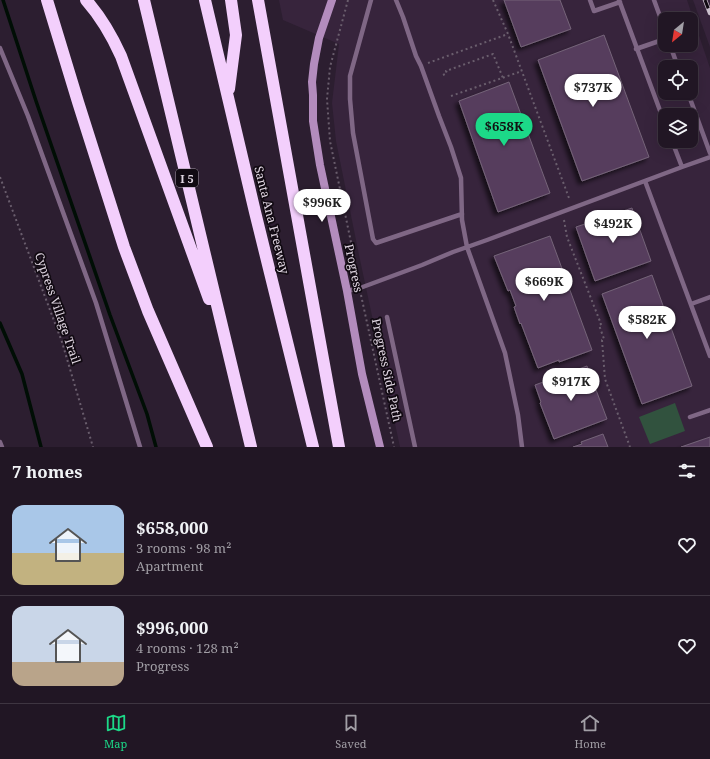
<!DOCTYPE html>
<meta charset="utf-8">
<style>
:root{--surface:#211624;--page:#2d2331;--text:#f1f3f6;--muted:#a29fa6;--line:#3e3541;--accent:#1cd988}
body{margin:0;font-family:"Noto Serif",serif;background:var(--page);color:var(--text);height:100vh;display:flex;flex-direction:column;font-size:15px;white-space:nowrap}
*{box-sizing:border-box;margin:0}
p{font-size:13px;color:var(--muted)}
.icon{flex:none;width:22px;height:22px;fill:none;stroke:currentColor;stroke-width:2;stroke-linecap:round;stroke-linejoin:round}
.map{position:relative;height:447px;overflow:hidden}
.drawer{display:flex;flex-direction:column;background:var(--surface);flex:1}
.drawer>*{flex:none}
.needle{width:26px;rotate:210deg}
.buttons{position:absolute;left:658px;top:12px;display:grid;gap:8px}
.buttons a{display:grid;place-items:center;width:40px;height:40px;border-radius:8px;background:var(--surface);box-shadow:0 4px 16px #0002,0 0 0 1px var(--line);font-size:20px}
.price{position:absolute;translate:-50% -34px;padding:0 9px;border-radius:14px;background:#fff;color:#222;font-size:13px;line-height:26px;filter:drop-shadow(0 1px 2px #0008)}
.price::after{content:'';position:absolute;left:50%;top:24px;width:12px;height:9px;margin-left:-6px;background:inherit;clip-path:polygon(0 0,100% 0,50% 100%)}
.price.selected{background:var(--accent);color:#111}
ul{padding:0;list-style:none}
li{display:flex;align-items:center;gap:12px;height:100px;padding:0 12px}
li+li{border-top:1px solid var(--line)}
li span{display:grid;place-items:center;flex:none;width:112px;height:80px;border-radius:12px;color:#555}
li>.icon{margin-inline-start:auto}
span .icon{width:48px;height:48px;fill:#fffc;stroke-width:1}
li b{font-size:17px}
h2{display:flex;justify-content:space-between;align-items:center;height:48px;padding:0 12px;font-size:17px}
.dock{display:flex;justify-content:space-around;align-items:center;height:56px;border-top:1px solid var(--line);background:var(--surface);font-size:11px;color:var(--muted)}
.dock a{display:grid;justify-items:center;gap:2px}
.dock .selected{color:var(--accent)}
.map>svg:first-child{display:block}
</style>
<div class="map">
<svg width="710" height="447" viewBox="0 0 710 447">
<defs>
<filter id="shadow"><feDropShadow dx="-3.5" dy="3.5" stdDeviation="2" flood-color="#0009"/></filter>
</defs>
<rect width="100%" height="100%" fill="#2c1e30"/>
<path fill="#37243c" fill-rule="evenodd" d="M279 0H687L710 68V447H400L359 255 336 141 332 103 339 44 283 20ZM665 19H691V45H665ZM665 67H691V93H665ZM665 115H691V141H665Z
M693 0H710V47Z"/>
<path fill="#31523e" d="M675 403 685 431 650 444 639 417Z"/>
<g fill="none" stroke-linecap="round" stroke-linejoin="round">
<path stroke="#000e05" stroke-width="3.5" d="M3 0 36 101 110 315 147 414 156 447
M0 323 22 374 41 447"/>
</g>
<path fill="#563d5d" stroke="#756479" filter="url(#shadow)" d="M504 0H560L571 29 521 47Z
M604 35 649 157 582 181 538 60Z
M509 82 550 193 498 212 459 101Z
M632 208 651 261 595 281 576 227Z
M550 236 592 350 559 362V360L538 368 521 323 520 324 514 307 516 306 510 290 508 291 494 256Z
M652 275 692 386 642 404 602 294Z
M587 366 607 419 554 439 540 403 541 402 535 385Z
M603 434 608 447H573L582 444 581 442Z
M710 437V447H681Z"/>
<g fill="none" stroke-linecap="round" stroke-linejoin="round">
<path stroke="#6a5e6d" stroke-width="2" stroke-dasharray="2 3" stroke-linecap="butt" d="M348 0 330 67 327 99 330 141 359 281
M493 0 508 34 569 198
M428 63 508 34
M443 75 447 73 446 71 493 54 503 78
M451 96 522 71
M0 177 62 342 93 447
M564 220 567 237 601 324 599 325 604 339 602 340 605 379 630 447
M361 295 394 447"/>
<path stroke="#7f6785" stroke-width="4.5" d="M371 0 350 76V99L353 133 373 239 376 243 462 214
M396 0 403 17 416 56 421 66 439 116 451 147 461 178 462 220 467 247 505 353 518 415 522 447
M590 0 594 11 620 2
M619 0 665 124
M654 0 665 30
M670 45 678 67
M0 48 28 116 96 303 140 447
M636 49 665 39
M688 93 710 153
M672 141 682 167 710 157
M645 181 710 356
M347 291 360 288 422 265 453 252 487 240 682 167
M691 304 710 297
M387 317 415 447
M690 417 710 410
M0 442 2 447"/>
<path stroke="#b38cbd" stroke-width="8" d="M332 0 319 38 314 64 312 82 313 95V121L320 165 347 291 362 374 380 447"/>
<path stroke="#f3cffc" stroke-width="12" d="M47 0 78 102 124 247 148 311 207 447
M86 0C101 17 112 36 121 56L209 299
M144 0 251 447
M205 0 255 212 313 447
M258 0 339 447
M229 89 236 35 231 0"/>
<g stroke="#cbc0cd" stroke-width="4.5">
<path id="rail" d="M705 0 710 13"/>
</g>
<use href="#rail" stroke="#110a12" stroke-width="3" stroke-dasharray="9" stroke-linecap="butt"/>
</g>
<g text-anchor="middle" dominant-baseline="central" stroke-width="3.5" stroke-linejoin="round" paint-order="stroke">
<rect fill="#110a12" stroke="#a299a4" stroke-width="1" x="176" y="169" width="22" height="18" rx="3"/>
<g font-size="11" font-weight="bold" fill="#e0d6e2">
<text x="187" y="178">I 5</text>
</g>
<g font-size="12" fill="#e0d6e2" stroke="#110a12">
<text transform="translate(272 220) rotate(76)">Santa Ana Freeway</text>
<text transform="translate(354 268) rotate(78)">Progress</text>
<text transform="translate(58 308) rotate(71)">Cypress Village Trail</text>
<text transform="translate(387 370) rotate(78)">Progress Side Path</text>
</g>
</g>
</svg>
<div class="buttons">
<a><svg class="needle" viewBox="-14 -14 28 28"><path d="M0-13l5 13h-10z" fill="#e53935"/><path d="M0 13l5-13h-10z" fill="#a29fa6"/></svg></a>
<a><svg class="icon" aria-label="locate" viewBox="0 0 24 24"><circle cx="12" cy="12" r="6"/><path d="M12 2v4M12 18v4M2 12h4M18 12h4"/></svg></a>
<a><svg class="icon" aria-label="layers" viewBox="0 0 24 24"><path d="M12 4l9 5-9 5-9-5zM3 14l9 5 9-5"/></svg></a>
</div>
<b class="price" style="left:593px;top:108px">$737K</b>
<b class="price selected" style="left:504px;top:147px">$658K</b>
<b class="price" style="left:322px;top:223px">$996K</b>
<b class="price" style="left:613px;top:244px">$492K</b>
<b class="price" style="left:544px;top:302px">$669K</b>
<b class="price" style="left:647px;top:340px">$582K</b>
<b class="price" style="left:571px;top:402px">$917K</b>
</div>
<section class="drawer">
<h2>7 homes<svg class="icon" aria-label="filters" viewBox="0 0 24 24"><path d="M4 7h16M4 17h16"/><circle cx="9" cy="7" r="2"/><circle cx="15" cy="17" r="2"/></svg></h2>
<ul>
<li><span style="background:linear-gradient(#a9c7e8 60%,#c2b280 0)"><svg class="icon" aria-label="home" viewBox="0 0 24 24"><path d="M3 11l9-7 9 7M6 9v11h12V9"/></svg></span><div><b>$658,000</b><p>3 rooms · 98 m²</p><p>Apartment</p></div><svg class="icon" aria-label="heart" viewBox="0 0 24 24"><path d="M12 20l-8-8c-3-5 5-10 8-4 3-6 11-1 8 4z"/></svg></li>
<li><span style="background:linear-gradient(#c9d6e8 70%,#b9a48a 0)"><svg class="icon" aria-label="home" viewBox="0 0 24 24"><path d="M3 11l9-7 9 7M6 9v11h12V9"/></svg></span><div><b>$996,000</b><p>4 rooms · 128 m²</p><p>Progress</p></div><svg class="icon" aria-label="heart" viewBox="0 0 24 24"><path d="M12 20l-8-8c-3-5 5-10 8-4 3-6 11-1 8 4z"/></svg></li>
</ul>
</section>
<nav class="dock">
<a class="selected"><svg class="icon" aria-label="map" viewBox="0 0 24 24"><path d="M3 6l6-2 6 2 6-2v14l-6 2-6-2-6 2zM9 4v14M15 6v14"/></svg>Map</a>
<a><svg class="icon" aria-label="saved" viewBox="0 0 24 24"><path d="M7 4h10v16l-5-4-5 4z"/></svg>Saved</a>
<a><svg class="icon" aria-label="home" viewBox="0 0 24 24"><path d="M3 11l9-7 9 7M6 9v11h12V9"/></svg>Home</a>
</nav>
